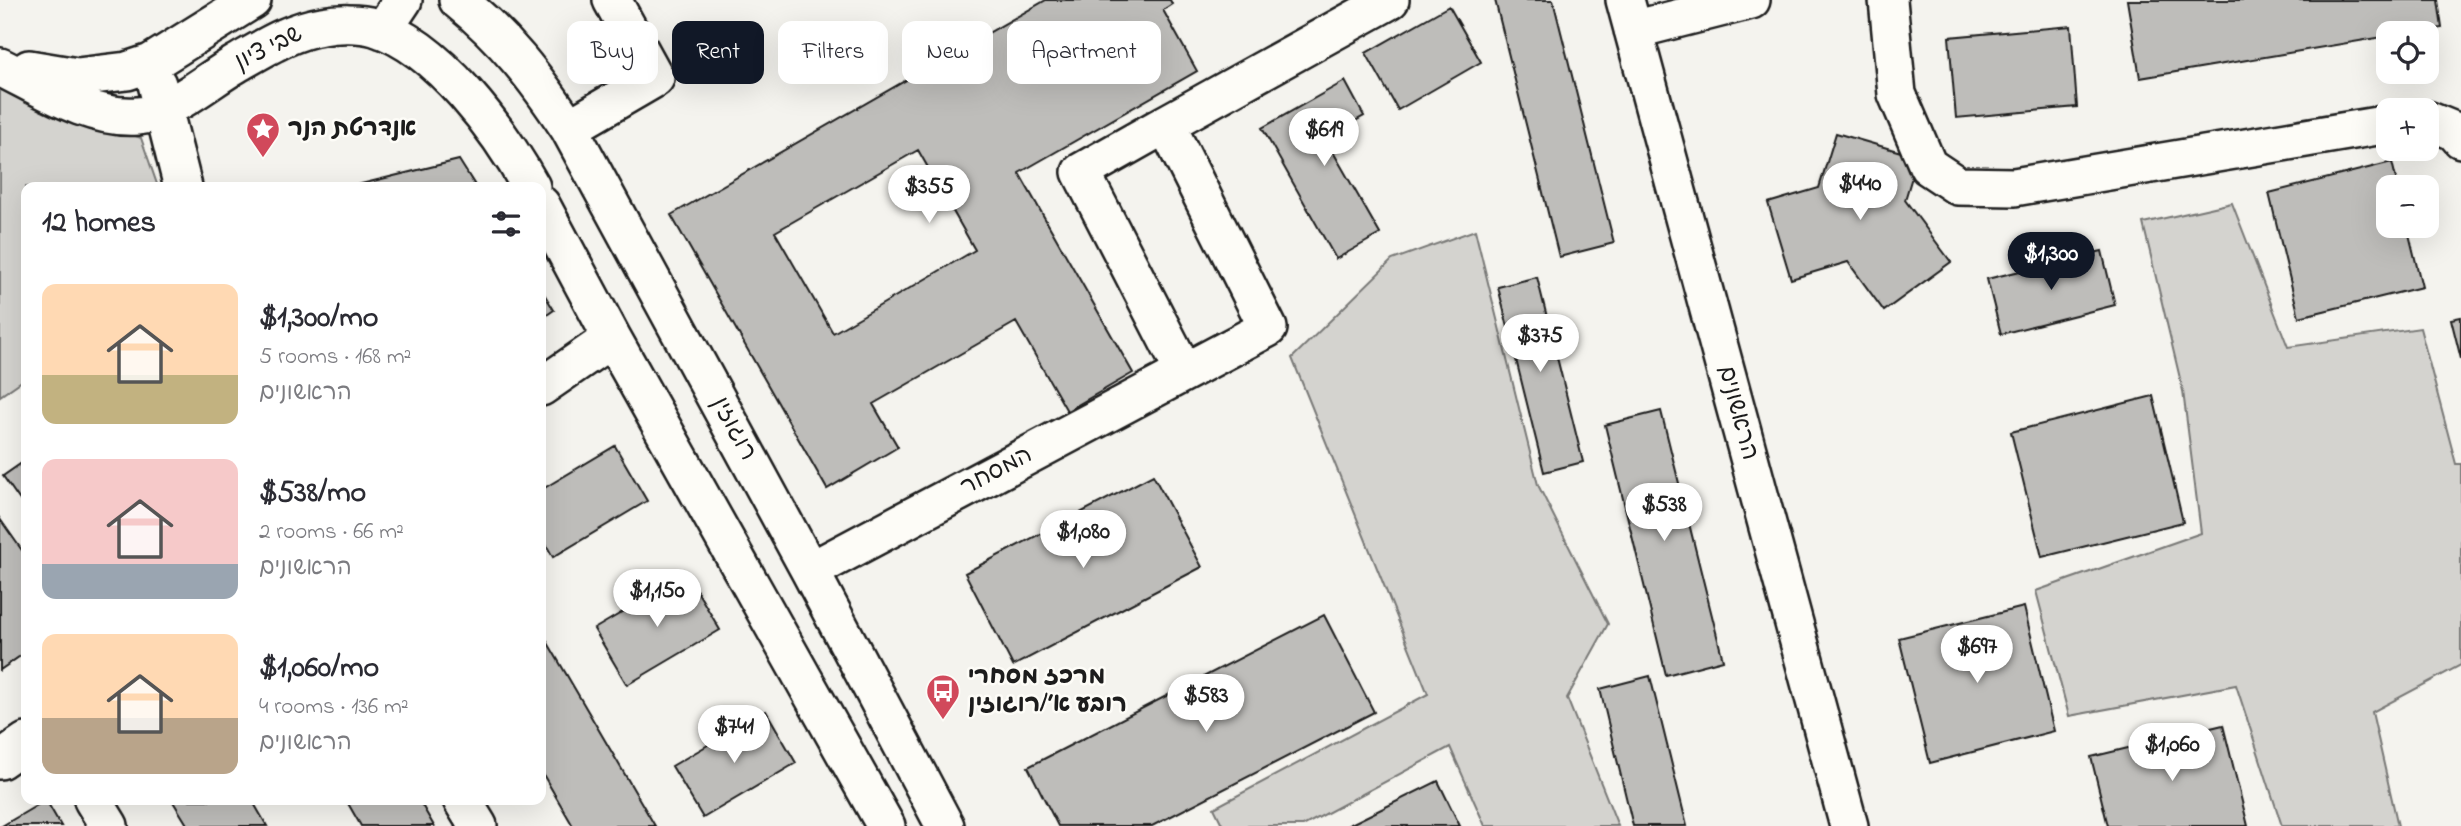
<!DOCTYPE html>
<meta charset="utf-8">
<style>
:root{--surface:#fff;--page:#f2f2f3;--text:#2b2b33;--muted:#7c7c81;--accent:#111827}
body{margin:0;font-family:"Indie Flower","Playpen Sans Hebrew",sans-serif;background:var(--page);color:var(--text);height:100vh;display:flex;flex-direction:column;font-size:26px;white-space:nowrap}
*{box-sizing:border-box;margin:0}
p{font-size:23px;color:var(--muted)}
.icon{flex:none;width:38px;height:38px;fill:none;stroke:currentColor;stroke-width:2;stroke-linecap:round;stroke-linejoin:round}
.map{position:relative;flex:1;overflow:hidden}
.panel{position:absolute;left:21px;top:182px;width:525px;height:623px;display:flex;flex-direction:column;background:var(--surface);border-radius:14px;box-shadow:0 7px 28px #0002}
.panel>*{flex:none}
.guide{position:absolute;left:567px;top:21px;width:665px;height:63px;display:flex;gap:14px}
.buttons{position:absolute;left:2376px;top:21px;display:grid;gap:14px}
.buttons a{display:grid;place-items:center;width:63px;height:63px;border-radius:14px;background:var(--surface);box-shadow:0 7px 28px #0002;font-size:35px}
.price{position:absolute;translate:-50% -60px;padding:0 16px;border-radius:24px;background:#fff;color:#222;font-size:23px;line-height:46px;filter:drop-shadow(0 2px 4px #0008)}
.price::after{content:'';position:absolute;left:50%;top:42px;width:21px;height:16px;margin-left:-10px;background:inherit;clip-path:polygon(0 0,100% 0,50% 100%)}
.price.on{background:var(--accent);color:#fff}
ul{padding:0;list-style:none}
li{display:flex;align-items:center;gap:21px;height:175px;padding:0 21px}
li span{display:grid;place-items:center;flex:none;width:196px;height:140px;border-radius:14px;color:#555}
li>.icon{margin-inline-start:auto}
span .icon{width:84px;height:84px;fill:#fffc;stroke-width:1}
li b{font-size:30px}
h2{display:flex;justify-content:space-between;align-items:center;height:84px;padding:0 21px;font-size:30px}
.tag{padding:0 24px;border-radius:14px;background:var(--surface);box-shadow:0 7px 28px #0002;font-size:24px;line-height:63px}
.tag.on{background:var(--accent);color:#fff}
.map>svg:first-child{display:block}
</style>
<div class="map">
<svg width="2461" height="826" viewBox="0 0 2461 826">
<rect width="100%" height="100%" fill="#f4f3ee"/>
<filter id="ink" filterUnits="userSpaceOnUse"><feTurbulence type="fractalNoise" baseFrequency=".0143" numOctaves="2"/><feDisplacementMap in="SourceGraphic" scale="14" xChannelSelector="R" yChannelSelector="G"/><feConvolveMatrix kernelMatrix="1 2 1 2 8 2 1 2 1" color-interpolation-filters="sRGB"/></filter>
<g filter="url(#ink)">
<path fill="#d4d3cf" stroke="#787876" stroke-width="2" d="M0 88 141 138 158 187H26V378L0 396Z
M2232 203 2288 347 2420 328 2456 464H2461V665L2372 712 2398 826H2282L2236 685 2069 716 2036 591 2201 533 2183 391 2143 223Z
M1475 230 1538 485 1608 624 1567 698 1618 826H1485L1450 747 1303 826H1223L1214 808 1428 694 1292 358 1392 260Z"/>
<path fill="#bebdba" stroke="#1c1c1c" stroke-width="2" fill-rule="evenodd" d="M1046 0H1170L1172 4 1163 10 1197 71 1019 173 1133 373 1067 411 1016 322 873 404 898 447 827 489 671 215ZM918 150 975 250 833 333 775 232Z
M1495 0H1553L1614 243 1559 257Z
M2127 0H2438L2442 28 2408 33H2389V36L2140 78Z
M1449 6 1481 62 1398 110 1366 53Z
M2071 26 2077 107 1956 118 1949 37Z
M1345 81 1364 116 1325 138 1380 234 1336 259 1262 128Z
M1836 133 1918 157 1905 200 1951 262 1884 311 1848 262 1791 279 1768 203 1819 188Z
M459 160 476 187H349Z
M2392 162 2398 187H2389V226H2407L2422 287 2299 317 2269 193Z
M2102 251 2115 305 2001 334 1987 279Z
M1537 277 1583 462 1544 472 1498 287Z
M541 289 554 310 541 319Z
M2461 317V359L2451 319Z
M2153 396 2183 522 2042 557 2011 432Z
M1661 411 1723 660 1666 675 1605 425Z
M615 446 647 501 553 557 541 536V490Z
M26 460V509L3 476Z
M1153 475 1202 567 1013 666 965 573Z
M0 519 26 556V652L0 670Z
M687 574 720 630 627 685 594 629Z
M2024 607 2054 731 1930 763 1899 638Z
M1324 615 1374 712 1152 826H1058L1028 767Z
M541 631 655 826H573L541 771Z
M1650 676 1687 826H1633L1600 689Z
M766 711 796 763 703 818 672 766Z
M2223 725 2248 826H2108L2091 757Z
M1438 781 1460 826H1347Z
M46 800 61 826H2Z
M172 800H252L267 826H188Z
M346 800H419L434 826H361Z"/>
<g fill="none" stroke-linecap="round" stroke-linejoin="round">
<g stroke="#1c1c1c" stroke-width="42">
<path id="minor" d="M458 0C505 38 536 78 569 128L810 571 945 826
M1625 0 1849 826
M1888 0 1897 94 1928 166 1958 186 2014 187 2389 124
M383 30 403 0
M1633 30 1751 0
M0 67C41 87 90 120 138 116 171 113 208 80 236 64 264 48 290 31 322 26 338 23 360 23 375 27 439 47 500 131 531 187
M29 69 77 77 127 71 151 63 252 0
M157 84 183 187
M2427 120 2454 131 2461 139
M1166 124 1390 0
M569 128 655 78 612 0
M541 205 612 338 886 826
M541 387 612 338
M810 571 1268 328 1166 124 1081 172 1184 372
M0 760 26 742
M93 800 109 826
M462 800 478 826"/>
</g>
<use href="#minor" stroke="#fdfcf7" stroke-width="37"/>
</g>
</g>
<defs>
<g id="sight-pin" transform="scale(1.75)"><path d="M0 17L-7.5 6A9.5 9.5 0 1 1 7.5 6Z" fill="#d1495b" stroke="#fdfcf7"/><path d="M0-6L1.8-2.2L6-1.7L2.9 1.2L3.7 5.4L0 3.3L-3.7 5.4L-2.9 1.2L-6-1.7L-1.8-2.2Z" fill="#fff"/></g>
<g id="bus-pin" transform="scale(1.75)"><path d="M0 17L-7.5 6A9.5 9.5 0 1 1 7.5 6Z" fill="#d1495b" stroke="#fdfcf7"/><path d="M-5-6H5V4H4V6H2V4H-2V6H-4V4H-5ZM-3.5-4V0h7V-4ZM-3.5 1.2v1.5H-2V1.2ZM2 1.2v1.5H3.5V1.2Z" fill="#fff"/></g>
</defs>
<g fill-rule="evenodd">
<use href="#sight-pin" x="263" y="129"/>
<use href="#bus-pin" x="943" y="691"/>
</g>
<g text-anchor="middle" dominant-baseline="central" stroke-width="5" stroke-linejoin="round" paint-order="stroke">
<g font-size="24" fill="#1c1c1c" stroke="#fdfcf7">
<text transform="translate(269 49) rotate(-26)">שבי ציון</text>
<text transform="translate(1737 413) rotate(75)">הראשונים</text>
<text transform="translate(733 429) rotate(62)">רוגוזין</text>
<text transform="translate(997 472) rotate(-28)">המסחר</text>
</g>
<g font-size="24" font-weight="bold" fill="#1c1c1c" stroke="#fdfcf7" text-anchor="start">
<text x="288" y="129">אנדרטת הנר</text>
<text x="968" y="677">מרכז מסחרי<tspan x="968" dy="28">רובע א׳/רוגוזין</tspan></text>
</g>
</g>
</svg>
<div class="buttons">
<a><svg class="icon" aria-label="locate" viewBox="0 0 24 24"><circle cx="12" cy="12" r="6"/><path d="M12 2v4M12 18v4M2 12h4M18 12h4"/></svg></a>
<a>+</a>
<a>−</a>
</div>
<b class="price" style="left:1324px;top:168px">$619</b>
<b class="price" style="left:1860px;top:222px">$440</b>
<b class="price" style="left:929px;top:225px">$355</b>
<b class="price on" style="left:2051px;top:292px">$1,300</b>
<b class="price" style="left:1540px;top:374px">$375</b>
<b class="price" style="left:1664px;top:543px">$538</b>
<b class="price" style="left:1083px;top:570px">$1,080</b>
<b class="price" style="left:657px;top:629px">$1,150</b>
<b class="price" style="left:1977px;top:685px">$697</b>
<b class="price" style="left:1206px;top:734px">$583</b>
<b class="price" style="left:734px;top:765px">$741</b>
<b class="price" style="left:2172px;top:783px">$1,060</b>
<div class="guide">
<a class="tag">Buy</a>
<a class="tag on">Rent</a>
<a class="tag">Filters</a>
<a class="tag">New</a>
<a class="tag">Apartment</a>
</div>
<section class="panel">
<h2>12 homes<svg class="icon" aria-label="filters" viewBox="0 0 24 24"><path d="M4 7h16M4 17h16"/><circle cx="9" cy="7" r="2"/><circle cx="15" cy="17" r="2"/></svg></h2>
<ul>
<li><span style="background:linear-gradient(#ffd9b3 65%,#c2b280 0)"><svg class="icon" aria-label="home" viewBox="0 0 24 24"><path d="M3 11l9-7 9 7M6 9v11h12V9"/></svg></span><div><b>$1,300/mo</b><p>5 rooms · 168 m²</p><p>הראשונים</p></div></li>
<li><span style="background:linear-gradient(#f6c9c9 75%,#9aa5b1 0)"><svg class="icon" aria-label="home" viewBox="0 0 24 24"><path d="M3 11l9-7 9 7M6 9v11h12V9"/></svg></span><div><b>$538/mo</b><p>2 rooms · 66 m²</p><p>הראשונים</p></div></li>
<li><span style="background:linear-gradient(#ffd9b3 60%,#b9a48a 0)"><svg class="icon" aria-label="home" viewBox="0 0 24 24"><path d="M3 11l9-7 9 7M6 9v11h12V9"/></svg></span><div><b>$1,060/mo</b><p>4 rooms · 136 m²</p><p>הראשונים</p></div></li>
</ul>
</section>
</div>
